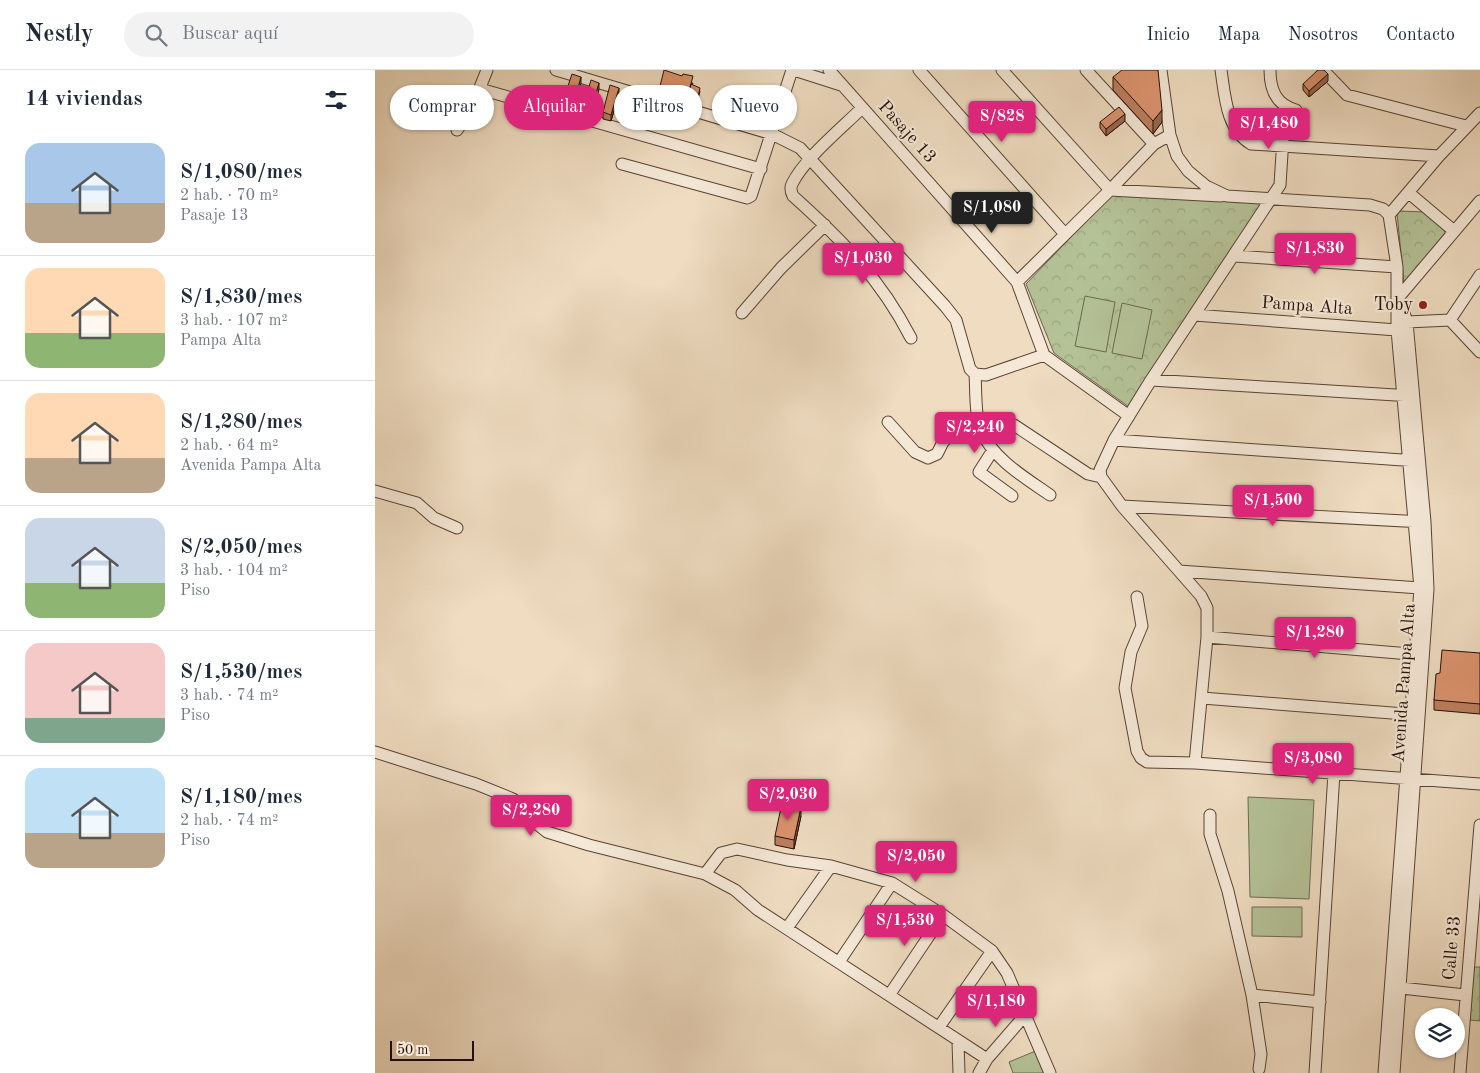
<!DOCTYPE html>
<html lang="es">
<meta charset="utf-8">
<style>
:root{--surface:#fff;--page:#f2f2f3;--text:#1f2937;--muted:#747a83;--line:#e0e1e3;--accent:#db2777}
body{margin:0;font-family:"Old Standard TT",serif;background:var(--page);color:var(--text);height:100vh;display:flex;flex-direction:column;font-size:19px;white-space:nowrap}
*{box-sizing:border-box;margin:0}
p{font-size:16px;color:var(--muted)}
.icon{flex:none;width:28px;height:28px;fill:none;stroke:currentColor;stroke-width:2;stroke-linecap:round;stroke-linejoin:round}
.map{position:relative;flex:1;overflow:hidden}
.sheet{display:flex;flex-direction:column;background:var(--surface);width:375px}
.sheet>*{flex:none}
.top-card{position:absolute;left:15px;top:15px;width:475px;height:45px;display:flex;gap:10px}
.fabs{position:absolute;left:1040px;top:938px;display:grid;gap:10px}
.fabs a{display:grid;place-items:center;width:50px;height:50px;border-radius:50%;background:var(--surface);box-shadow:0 1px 4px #0004;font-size:25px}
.scale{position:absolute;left:15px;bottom:12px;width:84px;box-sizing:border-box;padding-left:5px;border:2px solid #261005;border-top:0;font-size:14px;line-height:18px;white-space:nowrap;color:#261005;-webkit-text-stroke:4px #f5e8d7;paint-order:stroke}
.price{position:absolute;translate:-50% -42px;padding:0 11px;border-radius:5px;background:var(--accent);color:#fff;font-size:16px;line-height:32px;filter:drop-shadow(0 1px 2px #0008)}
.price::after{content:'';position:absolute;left:50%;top:30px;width:15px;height:11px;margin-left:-8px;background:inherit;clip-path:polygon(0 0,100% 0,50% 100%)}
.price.selected{background:#222;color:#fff}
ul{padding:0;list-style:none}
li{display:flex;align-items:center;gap:15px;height:125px;padding:0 25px}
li+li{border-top:1px solid var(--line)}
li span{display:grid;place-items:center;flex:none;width:140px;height:100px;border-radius:15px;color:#555}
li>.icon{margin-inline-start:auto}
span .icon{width:60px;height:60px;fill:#fffc;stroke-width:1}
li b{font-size:21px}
h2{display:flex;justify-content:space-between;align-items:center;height:60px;padding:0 25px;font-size:21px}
.chip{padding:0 18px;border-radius:22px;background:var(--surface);box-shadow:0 1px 4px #0004;font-size:18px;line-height:45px}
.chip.selected{background:var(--accent);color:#fff}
header{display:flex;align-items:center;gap:30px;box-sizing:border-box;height:70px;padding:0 25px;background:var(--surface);border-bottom:1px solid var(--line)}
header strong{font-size:24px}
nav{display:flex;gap:28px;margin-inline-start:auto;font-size:18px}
.search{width:350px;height:45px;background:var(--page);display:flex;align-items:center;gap:12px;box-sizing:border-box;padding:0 18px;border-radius:28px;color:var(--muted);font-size:19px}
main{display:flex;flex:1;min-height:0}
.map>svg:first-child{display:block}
</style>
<header>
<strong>Nestly</strong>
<div class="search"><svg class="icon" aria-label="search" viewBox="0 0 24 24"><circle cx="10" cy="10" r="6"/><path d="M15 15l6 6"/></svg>Buscar aquí</div>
<nav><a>Inicio</a><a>Mapa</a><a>Nosotros</a><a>Contacto</a></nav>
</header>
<main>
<section class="sheet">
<h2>14 viviendas<svg class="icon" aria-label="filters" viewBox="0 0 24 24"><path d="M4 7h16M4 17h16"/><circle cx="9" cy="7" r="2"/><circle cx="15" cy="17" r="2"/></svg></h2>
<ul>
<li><span style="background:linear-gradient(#a9c7e8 60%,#b9a48a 0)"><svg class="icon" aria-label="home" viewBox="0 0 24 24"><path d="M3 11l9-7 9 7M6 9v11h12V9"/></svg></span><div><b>S/1,080/mes</b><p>2 hab. · 70 m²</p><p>Pasaje 13</p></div></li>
<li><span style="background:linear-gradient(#ffd9b3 65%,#8fb573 0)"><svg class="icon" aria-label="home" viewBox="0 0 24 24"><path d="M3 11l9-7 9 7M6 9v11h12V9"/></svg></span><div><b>S/1,830/mes</b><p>3 hab. · 107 m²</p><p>Pampa Alta</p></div></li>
<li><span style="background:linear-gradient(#ffd9b3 65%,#b9a48a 0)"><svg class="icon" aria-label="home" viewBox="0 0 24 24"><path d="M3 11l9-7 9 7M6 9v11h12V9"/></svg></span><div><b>S/1,280/mes</b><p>2 hab. · 64 m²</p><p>Avenida Pampa Alta</p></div></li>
<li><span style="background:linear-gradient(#c9d6e8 65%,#8fb573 0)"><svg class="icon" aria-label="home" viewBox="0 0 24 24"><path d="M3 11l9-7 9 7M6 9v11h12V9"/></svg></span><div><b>S/2,050/mes</b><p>3 hab. · 104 m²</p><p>Piso</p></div></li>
<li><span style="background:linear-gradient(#f6c9c9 75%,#7fa58c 0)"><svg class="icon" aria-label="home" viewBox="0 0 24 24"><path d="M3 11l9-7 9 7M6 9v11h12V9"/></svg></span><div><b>S/1,530/mes</b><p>3 hab. · 74 m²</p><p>Piso</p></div></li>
<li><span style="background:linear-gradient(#bfe0f5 65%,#b9a48a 0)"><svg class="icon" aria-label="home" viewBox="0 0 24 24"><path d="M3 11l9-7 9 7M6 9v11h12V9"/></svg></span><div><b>S/1,180/mes</b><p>2 hab. · 74 m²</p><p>Piso</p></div></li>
</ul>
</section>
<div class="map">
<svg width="1105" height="1003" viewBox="0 0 1105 1003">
<defs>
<pattern id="forest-crowns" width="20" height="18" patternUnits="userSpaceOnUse" patternTransform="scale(1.25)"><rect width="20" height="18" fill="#b4c297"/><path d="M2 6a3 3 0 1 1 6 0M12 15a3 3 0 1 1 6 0" fill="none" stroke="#9ba681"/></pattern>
</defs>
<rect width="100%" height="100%" fill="#efdcc1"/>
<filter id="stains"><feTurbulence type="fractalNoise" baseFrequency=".004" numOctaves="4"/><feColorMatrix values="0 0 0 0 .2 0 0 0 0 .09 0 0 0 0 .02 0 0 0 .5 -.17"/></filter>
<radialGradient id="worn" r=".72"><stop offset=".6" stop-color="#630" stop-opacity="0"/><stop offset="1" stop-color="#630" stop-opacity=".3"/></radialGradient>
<path fill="url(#forest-crowns)" stroke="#6d694e" d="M739 122 883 133 886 137 754 337 679 283 651 214Z
M1025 141 1050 142 1069 158 1070 163 1029 213 1022 143Z
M1098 897H1105V951L1094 950Z"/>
<path fill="#b4c297" stroke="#6d694e" d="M710 226 740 232 731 282 700 276Z
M747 233 777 240 767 289 737 283Z
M873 727 939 730 934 829 875 827Z
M877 837H927V867L877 866Z
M663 980 672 1003H638L634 992Z"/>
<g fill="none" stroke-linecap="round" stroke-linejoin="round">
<g stroke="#584334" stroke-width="13">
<path id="minor" d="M181 0 397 64 425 78 570 236 581 250 595 299 600 304 611 305 669 285
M419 0 466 15
M454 0 642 212 669 285 754 346
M544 0 690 164
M627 0 735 120 846 126
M711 0 779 74
M786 0 795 65 802 86 813 101 831 116 852 126 995 135 1008 139 1014 145 1022 197V260L1045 518 1009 1003
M846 0C850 26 851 59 876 74L1064 86
M895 0C895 20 901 35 921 40
M948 0 972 25 1091 56
M105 19 386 99
M487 38C467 58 429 89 417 114 415 118 416 122 418 126 467 170 505 208 536 268
M82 60 96 40 112 0
M247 94 372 128 376 126 417 0
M1034 123 1079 161
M1014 145 1064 86 1105 43
M860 186 1022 197
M642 212 735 120 779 74 795 65
M1023 228 1105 131
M367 243 406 198 450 155
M819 245 1022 260 1032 252 1075 250 1105 205
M1075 250 1105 282
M600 304C601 318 600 347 605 359 618 389 649 407 675 425
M776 310 1037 326
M513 352 540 382 553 388 562 384 568 372 578 363 603 348
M639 355 713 404 726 407
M739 370 1042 391
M618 380 604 402 637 426
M0 421 42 433 59 448 82 458
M747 436 1048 452
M804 501 1045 518
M762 527 767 556 756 582 750 618 762 681 766 688 772 692 820 693 1105 714
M832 567 1047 585
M827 628 1042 645
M0 682 101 714 138 729 152 746 172 762 214 775 330 804 360 820 383 840 612 989
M820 693 832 567V538L826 526 747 436 726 407 725 400 739 370 776 310 905 115 910 36
M835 745V764L853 821 877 925 886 984 884 999
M330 804 346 783 362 779 412 790 456 796 517 813 568 845 617 881 632 903 675 1003
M412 858 456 796
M464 892 517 813
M1017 917 1090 925
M515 924 568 845
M877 925 945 932
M564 957 617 881
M583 972 584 1003
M604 1003 612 989 651 944
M940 1003 959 703
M1019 1003 1053 519 1050 452 1032 252 1026 234
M1085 1003 1105 755"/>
</g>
<use href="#minor" stroke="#f5e8d7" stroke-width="11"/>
</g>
<path fill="#bc7f5f" stroke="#261005" d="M738 7 787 52 778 64 738 20Z
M953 11 934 27 928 20V14Z
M206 13 200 34 190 31V25Z
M318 13 317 15 325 21 322 34 285 22V16Z
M224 19 217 43 209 40V34Z
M244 24 236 51 228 49V42Z
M384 36 379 53 370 51V45Z
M750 51 731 66 725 58V52Z
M1105 583V644L1059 640V630L1065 603Z
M426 746 419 779 400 775V766Z"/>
<path fill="#99684e" stroke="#261005" d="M953 4V11L934 27V21Z
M206 7V13L200 34V28Z
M224 13V19L217 43V36Z
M244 18V24L236 51V45Z
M384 30V36L379 53V47Z
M787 40V52L778 64V51Z
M750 44V51L731 66V59Z
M426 737V746L419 779V770Z"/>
<path fill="#db946f" stroke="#261005" d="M289 0 307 6 308 4 318 6 313 25 285 16Z
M747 0H783L787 40 778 51 738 7Z
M943 0H949L953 4 934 21 928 14Z
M197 4 206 7 200 28 190 25Z
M216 10 224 13 217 36 209 34Z
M316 14 325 18 322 31 313 28Z
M235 15 244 18 236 45 228 42Z
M374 27 384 30 379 47 370 45Z
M744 37 750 44 731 59 725 52Z
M1067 580 1105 583V634L1059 630 1061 604 1065 603Z
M407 733 426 737 419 770 400 766Z"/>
<circle fill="#8f2418" stroke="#f5e8d7" stroke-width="2" cx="1048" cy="235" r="5"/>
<g text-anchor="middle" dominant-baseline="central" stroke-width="4.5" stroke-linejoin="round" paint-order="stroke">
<g font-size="18" fill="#261005" stroke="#f5e8d7">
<text transform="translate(532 62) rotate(48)">Pasaje 13</text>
<text transform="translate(932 236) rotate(4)">Pampa Alta</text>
<text transform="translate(1029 613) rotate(-86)">Avenida Pampa Alta</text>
<text transform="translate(1077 878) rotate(-85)">Calle 33</text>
</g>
<g font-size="18" fill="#261005" stroke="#f5e8d7" text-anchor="end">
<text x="1038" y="235">Toby</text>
</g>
</g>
<rect width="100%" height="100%" filter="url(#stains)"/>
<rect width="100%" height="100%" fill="url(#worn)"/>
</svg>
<div class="fabs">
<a><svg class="icon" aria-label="layers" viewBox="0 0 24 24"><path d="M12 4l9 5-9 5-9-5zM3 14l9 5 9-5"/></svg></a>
</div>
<div class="scale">50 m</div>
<b class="price" style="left:627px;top:73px">S/828</b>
<b class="price" style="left:894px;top:80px">S/1,480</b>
<b class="price selected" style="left:617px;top:164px">S/1,080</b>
<b class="price" style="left:940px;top:205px">S/1,830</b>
<b class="price" style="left:488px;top:215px">S/1,030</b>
<b class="price" style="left:600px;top:384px">S/2,240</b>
<b class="price" style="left:898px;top:457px">S/1,500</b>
<b class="price" style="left:940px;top:589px">S/1,280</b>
<b class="price" style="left:938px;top:715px">S/3,080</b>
<b class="price" style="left:413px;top:751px">S/2,030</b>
<b class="price" style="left:156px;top:767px">S/2,280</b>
<b class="price" style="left:541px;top:813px">S/2,050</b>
<b class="price" style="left:530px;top:877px">S/1,530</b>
<b class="price" style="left:621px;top:958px">S/1,180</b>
<div class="top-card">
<a class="chip">Comprar</a>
<a class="chip selected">Alquilar</a>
<a class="chip">Filtros</a>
<a class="chip">Nuevo</a>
</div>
</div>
</main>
